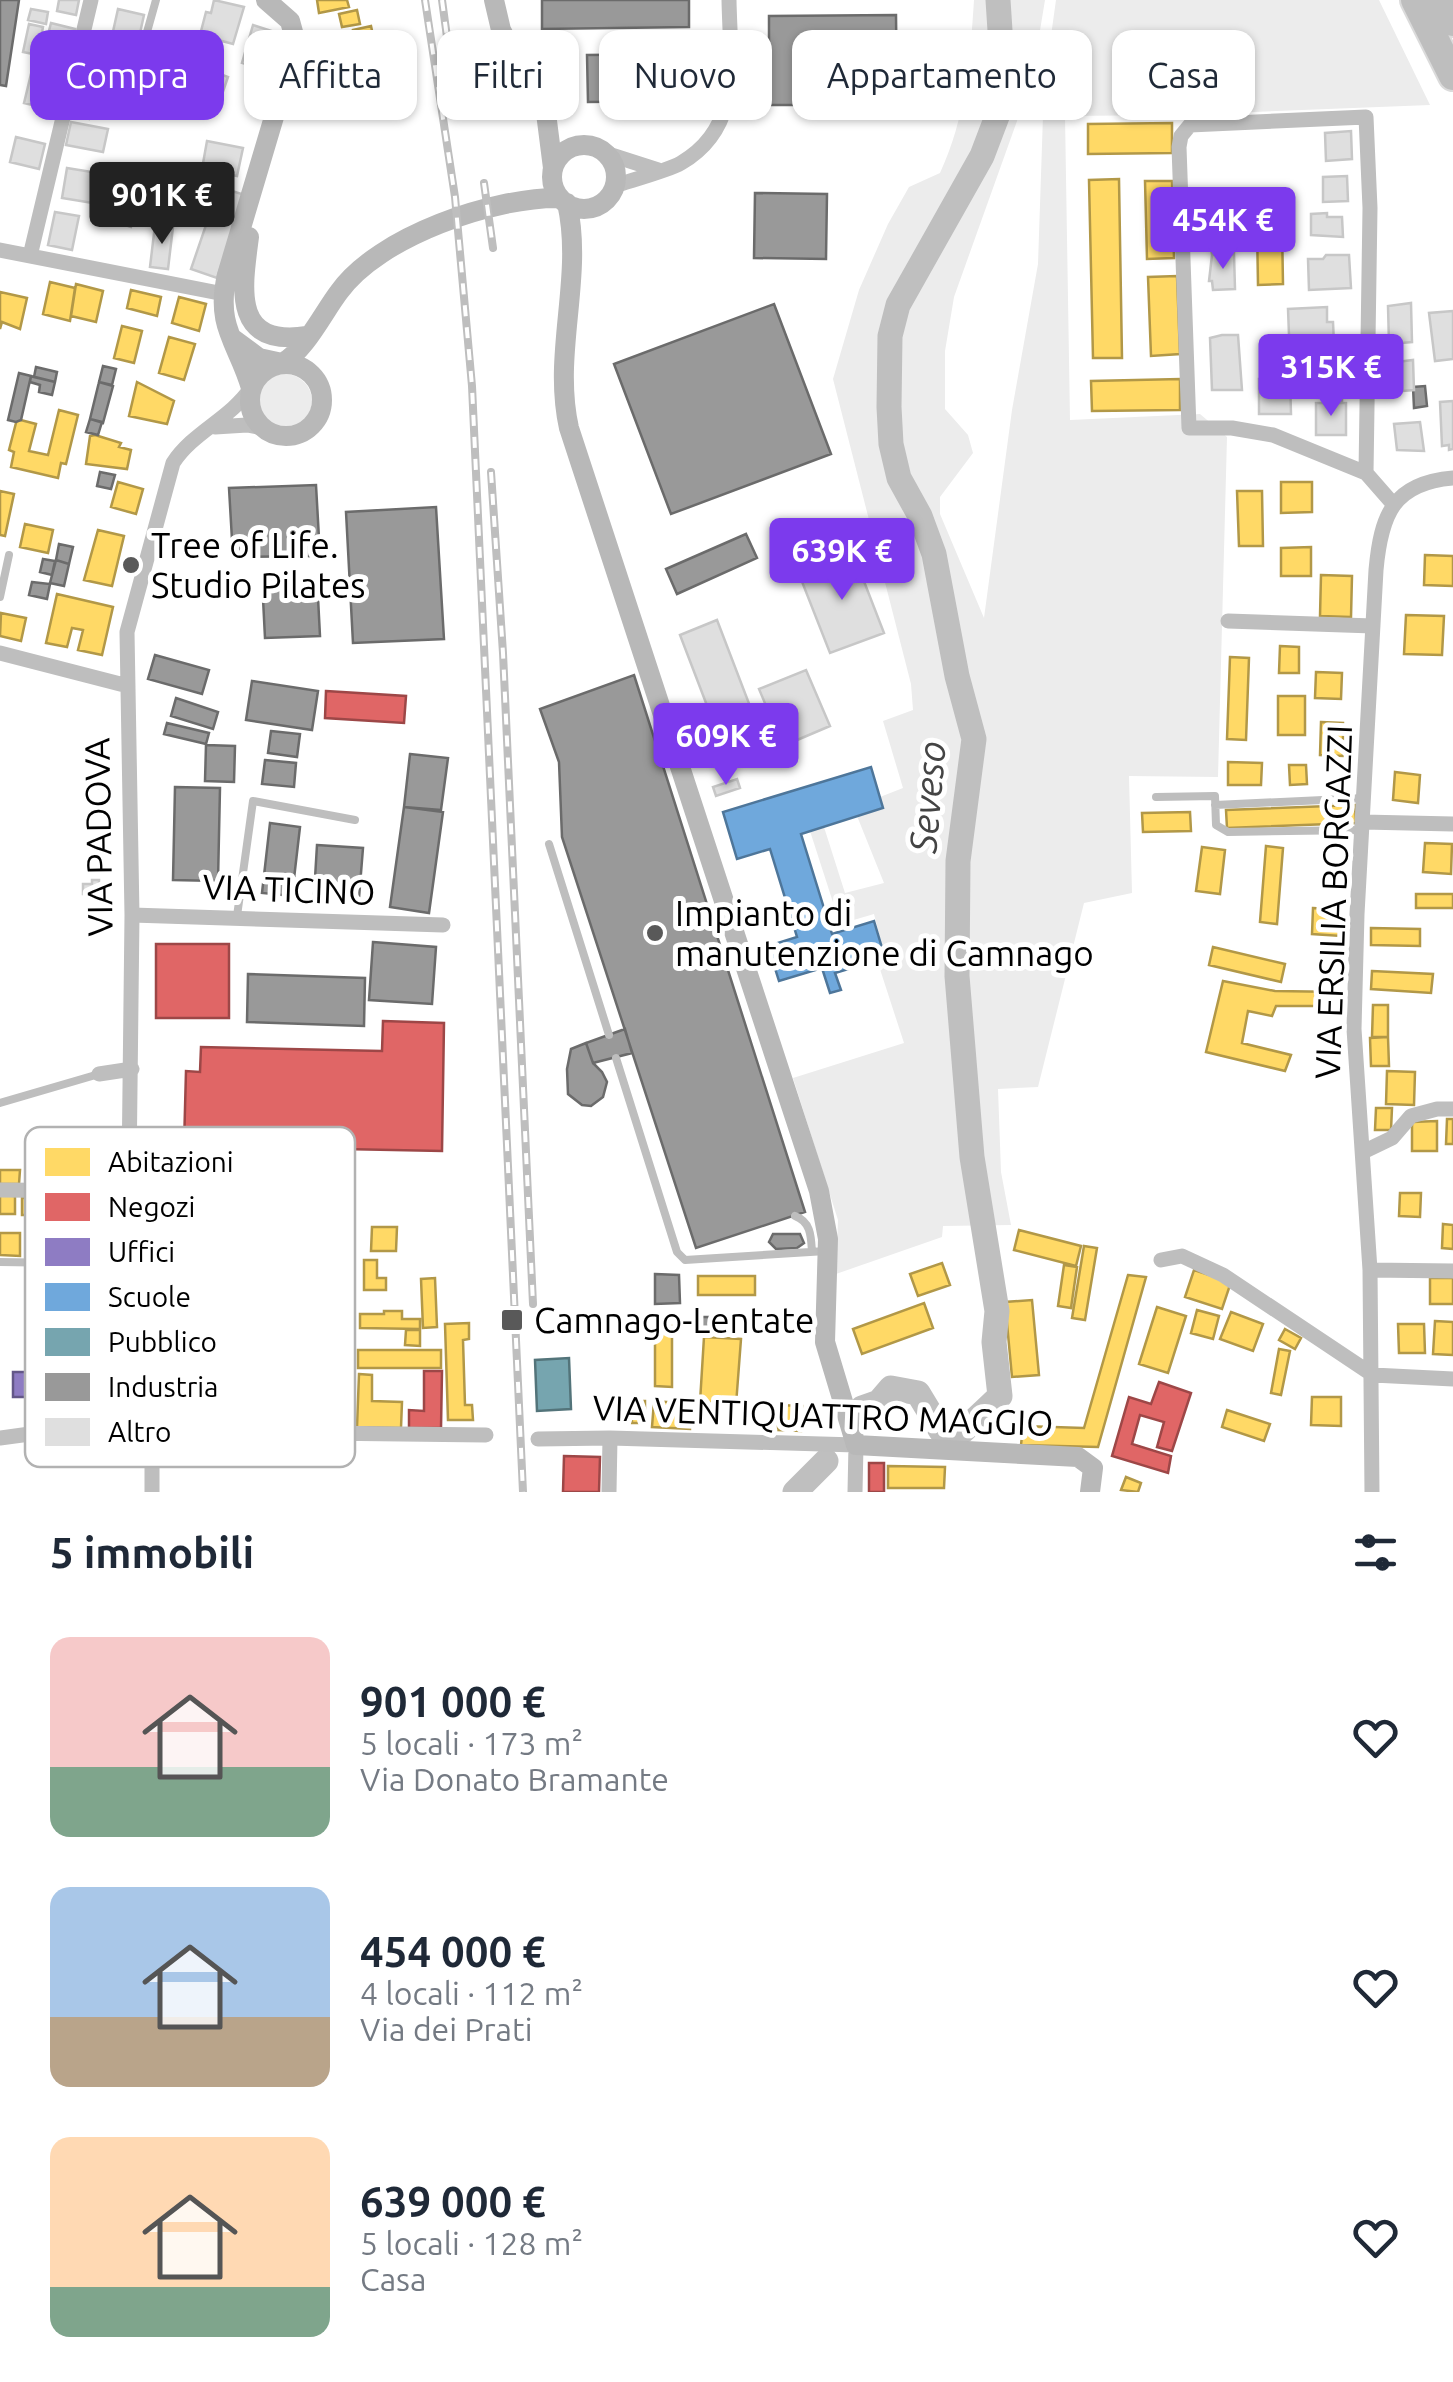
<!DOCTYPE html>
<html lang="it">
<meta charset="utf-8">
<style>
:root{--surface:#fff;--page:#f6f6f7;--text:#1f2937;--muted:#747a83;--accent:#7c3aed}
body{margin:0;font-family:Ubuntu,sans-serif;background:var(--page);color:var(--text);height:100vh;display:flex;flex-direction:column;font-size:38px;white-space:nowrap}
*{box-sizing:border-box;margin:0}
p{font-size:32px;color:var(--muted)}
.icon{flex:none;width:55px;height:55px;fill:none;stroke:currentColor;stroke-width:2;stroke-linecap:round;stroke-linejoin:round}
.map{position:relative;height:1492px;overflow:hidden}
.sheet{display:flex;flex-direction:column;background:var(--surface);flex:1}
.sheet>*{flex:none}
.top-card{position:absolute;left:30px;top:30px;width:1395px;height:90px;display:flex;gap:20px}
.price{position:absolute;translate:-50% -85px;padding:0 22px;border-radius:10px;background:var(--accent);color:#fff;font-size:32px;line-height:65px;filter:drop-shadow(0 2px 5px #0008)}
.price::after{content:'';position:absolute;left:50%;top:60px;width:30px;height:22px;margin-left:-15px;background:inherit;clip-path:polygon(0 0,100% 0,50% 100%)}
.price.current{background:#222;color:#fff}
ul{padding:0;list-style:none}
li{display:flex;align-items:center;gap:30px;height:250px;padding:0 50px}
li span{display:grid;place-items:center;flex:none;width:280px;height:200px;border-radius:20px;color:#555}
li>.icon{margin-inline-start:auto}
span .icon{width:120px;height:120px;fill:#fffc;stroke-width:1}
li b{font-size:42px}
h2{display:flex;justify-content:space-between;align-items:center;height:120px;padding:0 50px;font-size:42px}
.pill{padding:0 35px;border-radius:20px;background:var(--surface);box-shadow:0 2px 8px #0004;font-size:35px;line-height:90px}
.pill.current{background:var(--accent);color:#fff}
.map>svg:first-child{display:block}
</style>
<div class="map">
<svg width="1453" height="1492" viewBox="0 0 1453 1492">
<rect width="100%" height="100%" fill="#fff"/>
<path fill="#ececec" d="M974 0H1045L1032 79 954 297 945 351V409L968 435 973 453 940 497V514L984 618 1012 410 1038 264 1044 86 1056 0H1379L1430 105 1179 115 1065 116 1070 420 1200 414 1227 437 1218 777 1129 776 1132 893 1084 903 1038 1087 998 1089 1001 1172 1011 1225 943 1226 942 1237 836 1274 838 1220 793 1078 904 1043 877 960 885 957 874 914 840 924 810 831 824 827 845 893 884 883 857 816 883 808 880 797 903 788 883 721 913 710 911 684 833 379 859 290 888 224 909 187 940 173C966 117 970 61 974 0Z
M258 401a27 27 0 1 1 54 0a27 27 0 1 1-54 0Z"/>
<path fill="#ffd966" stroke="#b29847" stroke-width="2.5" d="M317 0H347L349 7 319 13Z
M357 10 360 24 342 27 339 14Z
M371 26 374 40 355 43 353 30Z
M307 69 330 79 319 105 296 94Z
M338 79 354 86 342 114 326 106Z
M1172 123V153L1088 154V124Z
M1119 179 1122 358H1093L1089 180Z
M1145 181H1172L1174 258 1147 259Z
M1257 227H1282L1283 284 1258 285Z
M1177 276 1180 354 1151 356 1148 277Z
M50 282 75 288 70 321 43 314Z
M76 284 103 291 96 322 71 316Z
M131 290 161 297 157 316 127 308Z
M0 292 27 298 20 329 2 322 0 329Z
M179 297 206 304 199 331 172 323Z
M122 326 142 331 134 363 114 358Z
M169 337 195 344 184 380 159 373Z
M1180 379V410L1092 411 1091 381Z
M137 382 174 401 167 424 129 416Z
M59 410 78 415 66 464 61 463 58 478 11 467 14 452 9 450 17 419 36 424 29 451 48 455Z
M95 435 121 443 119 447 131 450 127 469 86 464 90 436Z
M118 482 143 489 136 514 111 507Z
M1281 482H1312V512L1281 513Z
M0 491 14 494 5 536 0 535Z
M1237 491H1262L1263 546H1239Z
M25 524 53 530 48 553 20 547Z
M98 530 124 536 112 586 84 580Z
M1311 547V576H1281V548Z
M1425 555 1453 556V586L1424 585Z
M1321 575 1352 576 1351 617 1320 616Z
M57 594 113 607 102 655 78 650 83 630 72 628 67 647 46 643Z
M1 613 26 618 21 641 0 636Z
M1406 615 1444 616 1442 655 1404 654Z
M1280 646 1299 647V673H1279Z
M1230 657 1249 658 1246 740 1227 739Z
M1316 672 1342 673 1341 699 1315 698Z
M1278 696H1305V735H1278Z
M1321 722 1343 723V756L1320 755Z
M1228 762 1262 763 1261 785H1228Z
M1289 765H1306L1307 784 1290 785Z
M1395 772 1420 775 1418 803 1393 800Z
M1355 805 1356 823 1227 828 1226 810Z
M1190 812 1191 831 1143 832 1142 813Z
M1425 843 1452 844 1451 874 1423 872Z
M1266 846 1283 848 1277 924 1260 922Z
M1202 847 1225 850 1220 894 1196 891Z
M1416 894H1453V908H1416Z
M1313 908 1342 910 1341 936 1312 934Z
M1371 928 1420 929V946L1371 945Z
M1213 947 1285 964 1281 982 1209 965Z
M1372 971 1433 974 1431 993 1371 989Z
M1223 981 1275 991 1341 992V1006H1276L1272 1016 1248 1011 1242 1043 1291 1055 1285 1071 1206 1052Z
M1373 1005H1388V1037H1372Z
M1388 1037 1389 1066H1371L1370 1038Z
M1387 1071 1415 1072 1414 1105 1386 1104Z
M1376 1108H1392L1391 1130H1375Z
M1447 1119H1453V1144H1446Z
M1437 1121V1151H1412V1122Z
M0 1170H20L19 1184H0Z
M1400 1193H1421L1420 1217 1399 1216Z
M0 1195 15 1196V1214H0Z
M22 1198H42V1215H22Z
M1443 1224 1453 1225V1249L1442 1248Z
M372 1227H397L396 1251H371Z
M1019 1230 1081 1246 1076 1266 1014 1250Z
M0 1233H20V1256L0 1255Z
M1084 1246 1097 1248 1085 1320 1072 1318Z
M364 1260H377V1278H386V1290H364Z
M942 1263 950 1285 918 1296 910 1274Z
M1064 1265 1077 1267 1071 1308 1058 1306Z
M1194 1270 1231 1282 1222 1309 1185 1297Z
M1128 1275 1146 1277 1098 1447 1021 1445 1023 1426 1084 1428Z
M698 1276H755V1295H698Z
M435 1278 437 1327 423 1328 421 1279Z
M1430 1278H1453V1304H1430Z
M1032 1300 1039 1375 1012 1377 1005 1302Z
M924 1303 933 1328 862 1354 853 1329Z
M1157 1307 1186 1316 1168 1373 1139 1364Z
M1197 1310 1219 1316 1213 1339 1191 1333Z
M384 1311H402V1319H420V1329L360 1328V1314H384Z
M1231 1312 1263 1324 1253 1351 1220 1339Z
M1435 1321 1453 1322V1355L1433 1354Z
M469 1323V1339L463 1340 465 1405H472L473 1420H448L445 1324Z
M1398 1324H1424L1425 1353H1399Z
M655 1326H672V1387L655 1386Z
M1285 1329 1301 1338 1295 1349 1279 1340Z
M406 1330H420V1346L405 1345Z
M704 1337 741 1339 736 1405 700 1402Z
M1279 1349 1290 1351 1281 1395 1271 1393Z
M358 1350H441V1368H358Z
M359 1374 372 1375V1401L402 1402 401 1428 357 1427Z
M1312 1397H1341V1426L1311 1425Z
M631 1401H645V1423H632Z
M654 1401 691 1404 690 1429 652 1427Z
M778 1405 802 1406 801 1431 778 1430Z
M1227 1410 1270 1424 1264 1441 1222 1427Z
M888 1466 945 1467 944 1488H888Z
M1126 1477 1141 1483 1138 1492 1121 1490Z"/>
<path fill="#e06666" stroke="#9d4747" stroke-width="2.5" d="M326 691 406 696 404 723 325 718Z
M156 944H229V1018H156Z
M383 1021 444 1023 442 1151 184 1146 186 1071 200 1072 201 1047 382 1051Z
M424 1371H442L441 1428H409V1410L424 1411Z
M1159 1382 1191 1393 1172 1451 1157 1447 1164 1422 1140 1415 1132 1444 1171 1456 1168 1473 1112 1456 1129 1397 1151 1404Z
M564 1456 600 1457 599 1492H563Z
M869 1463H884V1492H869Z"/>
<path fill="#8e7cc3" stroke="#635788" stroke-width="2.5" d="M13 1372H61V1397H13Z"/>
<path fill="#6fa8dc" stroke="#4e769a" stroke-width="2.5" d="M871 767 883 808 801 834 832 934 874 921 885 958 835 973 841 990 830 993 822 968 779 981 768 946 797 937 770 849 737 859 723 812Z"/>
<path fill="#76a5af" stroke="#53747a" stroke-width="2.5" d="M569 1358 571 1409 537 1411 535 1360Z"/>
<path fill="#999" stroke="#6b6b6b" stroke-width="2.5" d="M0 0H19L6 86 0 85Z
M542 0H689V27L542 29Z
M896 15 897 105H769V16Z
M681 54 682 101 588 102 587 55Z
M755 193 827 194 826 259 754 258Z
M774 304 831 454 671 514 614 364Z
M103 366 116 369 112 385 99 382Z
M36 367 57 372 55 382 34 377Z
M19 373 31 376 21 420 16 422 8 420Z
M31 376 55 382 52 395 39 392 40 385 30 382Z
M99 382 113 386 103 423 90 419Z
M1425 386 1427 406 1414 408 1413 387Z
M90 419 102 422 98 435 86 432Z
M100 472 115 475 111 489 97 486Z
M316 485 320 556 233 557 229 488Z
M436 507 444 639 353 643 346 512Z
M746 534 757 558 677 594 666 569Z
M59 544 73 547 69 564 56 560Z
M43 559 55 561 52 575 40 572Z
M56 560 69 564 64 586 50 583Z
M317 578 320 636 265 638 262 579Z
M32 582 50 584 47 599 29 595Z
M155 655 209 670 202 694 148 679Z
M634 675 805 1212 696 1248 562 837 559 762 540 709Z
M252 681 318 691 312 730 246 720Z
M176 698 218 712 213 729 171 716Z
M167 723 209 733 206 744 164 734Z
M271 731 300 734 297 757 268 753Z
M206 745 235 746 234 782 205 781Z
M410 754 448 758 441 810 404 807Z
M265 760 296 763 294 787 262 784Z
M175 787 220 788 218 881 173 880Z
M404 807 443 812 429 913 390 907Z
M270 823 300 827 292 896 262 893Z
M317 845 363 848 359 898 314 895Z
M373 942 436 947 432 1004 369 1000Z
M248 974 365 978 364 1026 247 1022Z
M625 1029 632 1053 593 1063 586 1043Z
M586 1043 593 1063 602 1072 607 1082 603 1097 591 1106 582 1105 568 1094 567 1069 571 1049Z
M773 1234H800L804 1243 797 1248 776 1249 769 1242Z
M655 1274 679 1275 680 1303 655 1304Z
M697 1317H754V1328H697Z"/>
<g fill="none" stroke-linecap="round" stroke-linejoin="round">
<path stroke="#bfbfbf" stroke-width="25" d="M862 1408 879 1402 891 1388 918 1393 941 1431H963L1000 1396 994 1342 997 1311 972 1157 957 976 958 861 974 739 957 676 934 554 920 516 899 478 891 444 889 407 890 336 898 305 982 156 1001 106 1002 61 998 0
M795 1492 826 1461"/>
</g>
<path fill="#dfdfdf" stroke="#c7c7c7" stroke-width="2.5" d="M59 0H79L76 15 57 11Z
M214 0 244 7 233 44 200 35 206 12 211 13Z
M31 9 48 12 46 24 28 20Z
M118 9 144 15 138 42 112 36Z
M51 23 75 29 67 60 43 54Z
M29 24 43 27 38 55 23 52Z
M253 25 281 34 270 71 242 63Z
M163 50 190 56 184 85 157 79Z
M89 70 104 75 89 119 74 114Z
M217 73 228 77 217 109 206 105Z
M31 74 57 80 50 109 24 103Z
M71 122 108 129 103 152 66 145Z
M1351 131 1352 159 1326 161 1325 133Z
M16 137 45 144 39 169 10 162Z
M207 141 243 148 237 176 202 169Z
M67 168 98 173 93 203 62 198Z
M1347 176 1348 201 1323 202V177Z
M219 187 245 195 217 278 191 269Z
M119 190 141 197 131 227 109 220Z
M55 212 79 216 72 250 48 245Z
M1327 213V217H1342L1343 237 1311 235V214Z
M1233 219 1234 254 1212 255 1211 246H1208L1211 220Z
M155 225 173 227 168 269 150 267Z
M1234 254 1235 289 1213 290 1212 281H1209L1212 255Z
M1326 255H1349L1351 288 1309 290 1308 259H1323Z
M1411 303 1412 342 1389 344 1388 306Z
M1327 307V322H1333L1334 344H1328L1329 359 1290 361 1288 309Z
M1453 311V359L1435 361 1429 313Z
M1222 335H1238L1242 390H1212L1210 338Z
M1413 360 1414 390 1390 392 1388 363Z
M1329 377H1342V401H1327Z
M1290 378 1291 414H1259V379Z
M1453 401V449L1449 450V445L1442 446 1440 402Z
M1316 403H1346V435H1316Z
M1420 422 1424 451 1397 450 1394 424Z
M853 553 884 633 830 653 799 574Z
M717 620 753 714 716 729 680 635Z
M806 670 830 726 783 746 759 689Z
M737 779 740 788 716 796 713 787Z
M92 880H99V895L83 894V884H92Z"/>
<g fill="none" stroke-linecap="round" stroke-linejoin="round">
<g stroke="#dbdbdb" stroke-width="32">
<path id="highway" d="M1415 0 1453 76
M1442 0 1453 22"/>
</g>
<path stroke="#bebebe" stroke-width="8" d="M147 32 156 0
M0 597 9 555
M1156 797 1215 796 1216 825 1228 832 1362 830
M1215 805 1365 798
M549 844 609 1035
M237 916 253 801 355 820
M616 1058 677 1252 685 1260 826 1251
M0 1103 99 1074
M795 1216C811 1222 811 1236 812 1252
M0 1262 129 1264"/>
<path stroke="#bebebe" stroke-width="15" d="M605 153 658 170
M614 186C632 180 667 171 681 163 743 127 730 62 729 0
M0 250 224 294
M30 256 91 0
M215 427 247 425 263 428
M1366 473 1370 208 1366 117 1190 125 1181 136 1179 147 1189 428H1232L1273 435 1366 473 1394 505
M1228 621 1373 626
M0 653 128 686
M1363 822 1453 824
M132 915 443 925
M99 1074 132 1069
M1365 1151 1392 1138 1411 1116 1437 1109H1453
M0 1190 131 1191
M1161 1260 1182 1256 1223 1275 1373 1375
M1370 1270 1453 1271
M1373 1375 1453 1379
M126 1432 132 915 127 632 173 463C193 432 230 419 251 388
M0 1438 37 1433 152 1431 486 1435
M538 1439 610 1438 856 1445 855 1492
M152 1492V1431
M609 1492 610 1438
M1372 1492 1370 1270 1354 1029 1357 914 1376 570C1381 515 1393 483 1453 478"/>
<path stroke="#b8b8b8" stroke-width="20" d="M494 0 501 30 546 113 553 168
M552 177a32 32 0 1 1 64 0a32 32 0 1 1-64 0Z
M567 203C584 277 552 353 569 428L819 1191 828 1239 825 1342 856 1445 1078 1457 1093 1468 1090 1492
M249 237C242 290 232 347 307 336
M232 338 259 358 282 363C305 351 323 313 339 292 379 236 494 197 560 198
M250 400a36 36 0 1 1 72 0a36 36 0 1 1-72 0Z
M251 388C238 343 215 327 227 275L296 43 290 21 266 0"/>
<use href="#highway" stroke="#bebebe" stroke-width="28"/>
<g stroke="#bebebe" stroke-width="8">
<path id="rail" d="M425 0 455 197 472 386 523 1492
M442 0 454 89
M484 183 493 248
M491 472 503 653 533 1304"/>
</g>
<use href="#rail" stroke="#fff" stroke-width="4" stroke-dasharray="11" stroke-linecap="butt"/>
</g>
<g fill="#595959" stroke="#fff" stroke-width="4">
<circle cx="131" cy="565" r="10"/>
<circle cx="655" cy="933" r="10"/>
<rect x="500" y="1308" width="24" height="24" rx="5"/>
</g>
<g text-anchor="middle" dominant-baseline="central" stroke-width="10" stroke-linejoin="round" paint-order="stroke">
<g font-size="35" fill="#000" stroke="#fff" text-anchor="start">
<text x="151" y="545">Tree of Life.<tspan x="151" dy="40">Studio Pilates</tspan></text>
<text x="675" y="913">Impianto di<tspan x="675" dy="40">manutenzione di Camnago</tspan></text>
<text x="534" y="1320">Camnago-Lentate</text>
</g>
<g font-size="35" fill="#000" stroke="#fff">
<text transform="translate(98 837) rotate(-91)">VIA PADOVA</text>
<text transform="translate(289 889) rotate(2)">VIA TICINO</text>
<text transform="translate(1333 902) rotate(-88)">VIA ERSILIA BORGAZZI</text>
<text transform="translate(823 1415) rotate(2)">VIA VENTIQUATTRO MAGGIO</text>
</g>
<g font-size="38" font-style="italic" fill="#444" stroke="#fff">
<text transform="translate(927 797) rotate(-85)">Seveso</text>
</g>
</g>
<rect x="25" y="1127" width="330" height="340" rx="15" fill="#fff" stroke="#b2b2b2" stroke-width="2.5"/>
<rect x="45" y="1148" width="45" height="28" fill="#ffd966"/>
<rect x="45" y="1193" width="45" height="28" fill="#e06666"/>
<rect x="45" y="1238" width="45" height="28" fill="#8e7cc3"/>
<rect x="45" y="1283" width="45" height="28" fill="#6fa8dc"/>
<rect x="45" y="1328" width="45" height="28" fill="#76a5af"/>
<rect x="45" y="1373" width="45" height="28" fill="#999"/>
<rect x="45" y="1418" width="45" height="28" fill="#dfdfdf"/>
<g font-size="28" fill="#000">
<text x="108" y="1172">Abitazioni</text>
<text x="108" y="1217">Negozi</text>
<text x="108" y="1262">Uffici</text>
<text x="108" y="1307">Scuole</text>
<text x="108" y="1352">Pubblico</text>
<text x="108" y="1397">Industria</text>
<text x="108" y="1442">Altro</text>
</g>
</svg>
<b class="price current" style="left:162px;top:247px">901K €</b>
<b class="price" style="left:1223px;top:272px">454K €</b>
<b class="price" style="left:1331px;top:419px">315K €</b>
<b class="price" style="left:842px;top:603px">639K €</b>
<b class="price" style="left:726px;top:788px">609K €</b>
<div class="top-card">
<a class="pill current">Compra</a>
<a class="pill">Affitta</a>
<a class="pill">Filtri</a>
<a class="pill">Nuovo</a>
<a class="pill">Appartamento</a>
<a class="pill">Casa</a>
</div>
</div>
<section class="sheet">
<h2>5 immobili<svg class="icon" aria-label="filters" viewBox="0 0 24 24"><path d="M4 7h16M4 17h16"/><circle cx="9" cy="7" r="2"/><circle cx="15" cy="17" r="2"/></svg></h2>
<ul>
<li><span style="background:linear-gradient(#f6c9c9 65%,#7fa58c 0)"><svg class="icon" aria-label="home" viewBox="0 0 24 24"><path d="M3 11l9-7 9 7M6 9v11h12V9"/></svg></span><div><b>901 000 €</b><p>5 locali · 173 m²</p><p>Via Donato Bramante</p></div><svg class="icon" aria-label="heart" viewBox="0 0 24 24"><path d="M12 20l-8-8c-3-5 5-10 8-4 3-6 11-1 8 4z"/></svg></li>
<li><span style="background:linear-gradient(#a9c7e8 65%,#b9a48a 0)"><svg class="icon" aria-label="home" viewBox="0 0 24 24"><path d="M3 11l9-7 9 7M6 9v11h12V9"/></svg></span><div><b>454 000 €</b><p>4 locali · 112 m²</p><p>Via dei Prati</p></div><svg class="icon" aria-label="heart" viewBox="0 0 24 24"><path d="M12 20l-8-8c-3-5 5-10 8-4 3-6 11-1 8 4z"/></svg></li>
<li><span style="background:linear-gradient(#ffd9b3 75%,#7fa58c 0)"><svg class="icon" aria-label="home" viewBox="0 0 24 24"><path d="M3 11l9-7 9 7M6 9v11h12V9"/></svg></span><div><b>639 000 €</b><p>5 locali · 128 m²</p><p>Casa</p></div><svg class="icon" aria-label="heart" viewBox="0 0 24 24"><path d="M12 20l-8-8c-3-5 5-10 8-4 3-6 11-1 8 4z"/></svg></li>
</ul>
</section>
